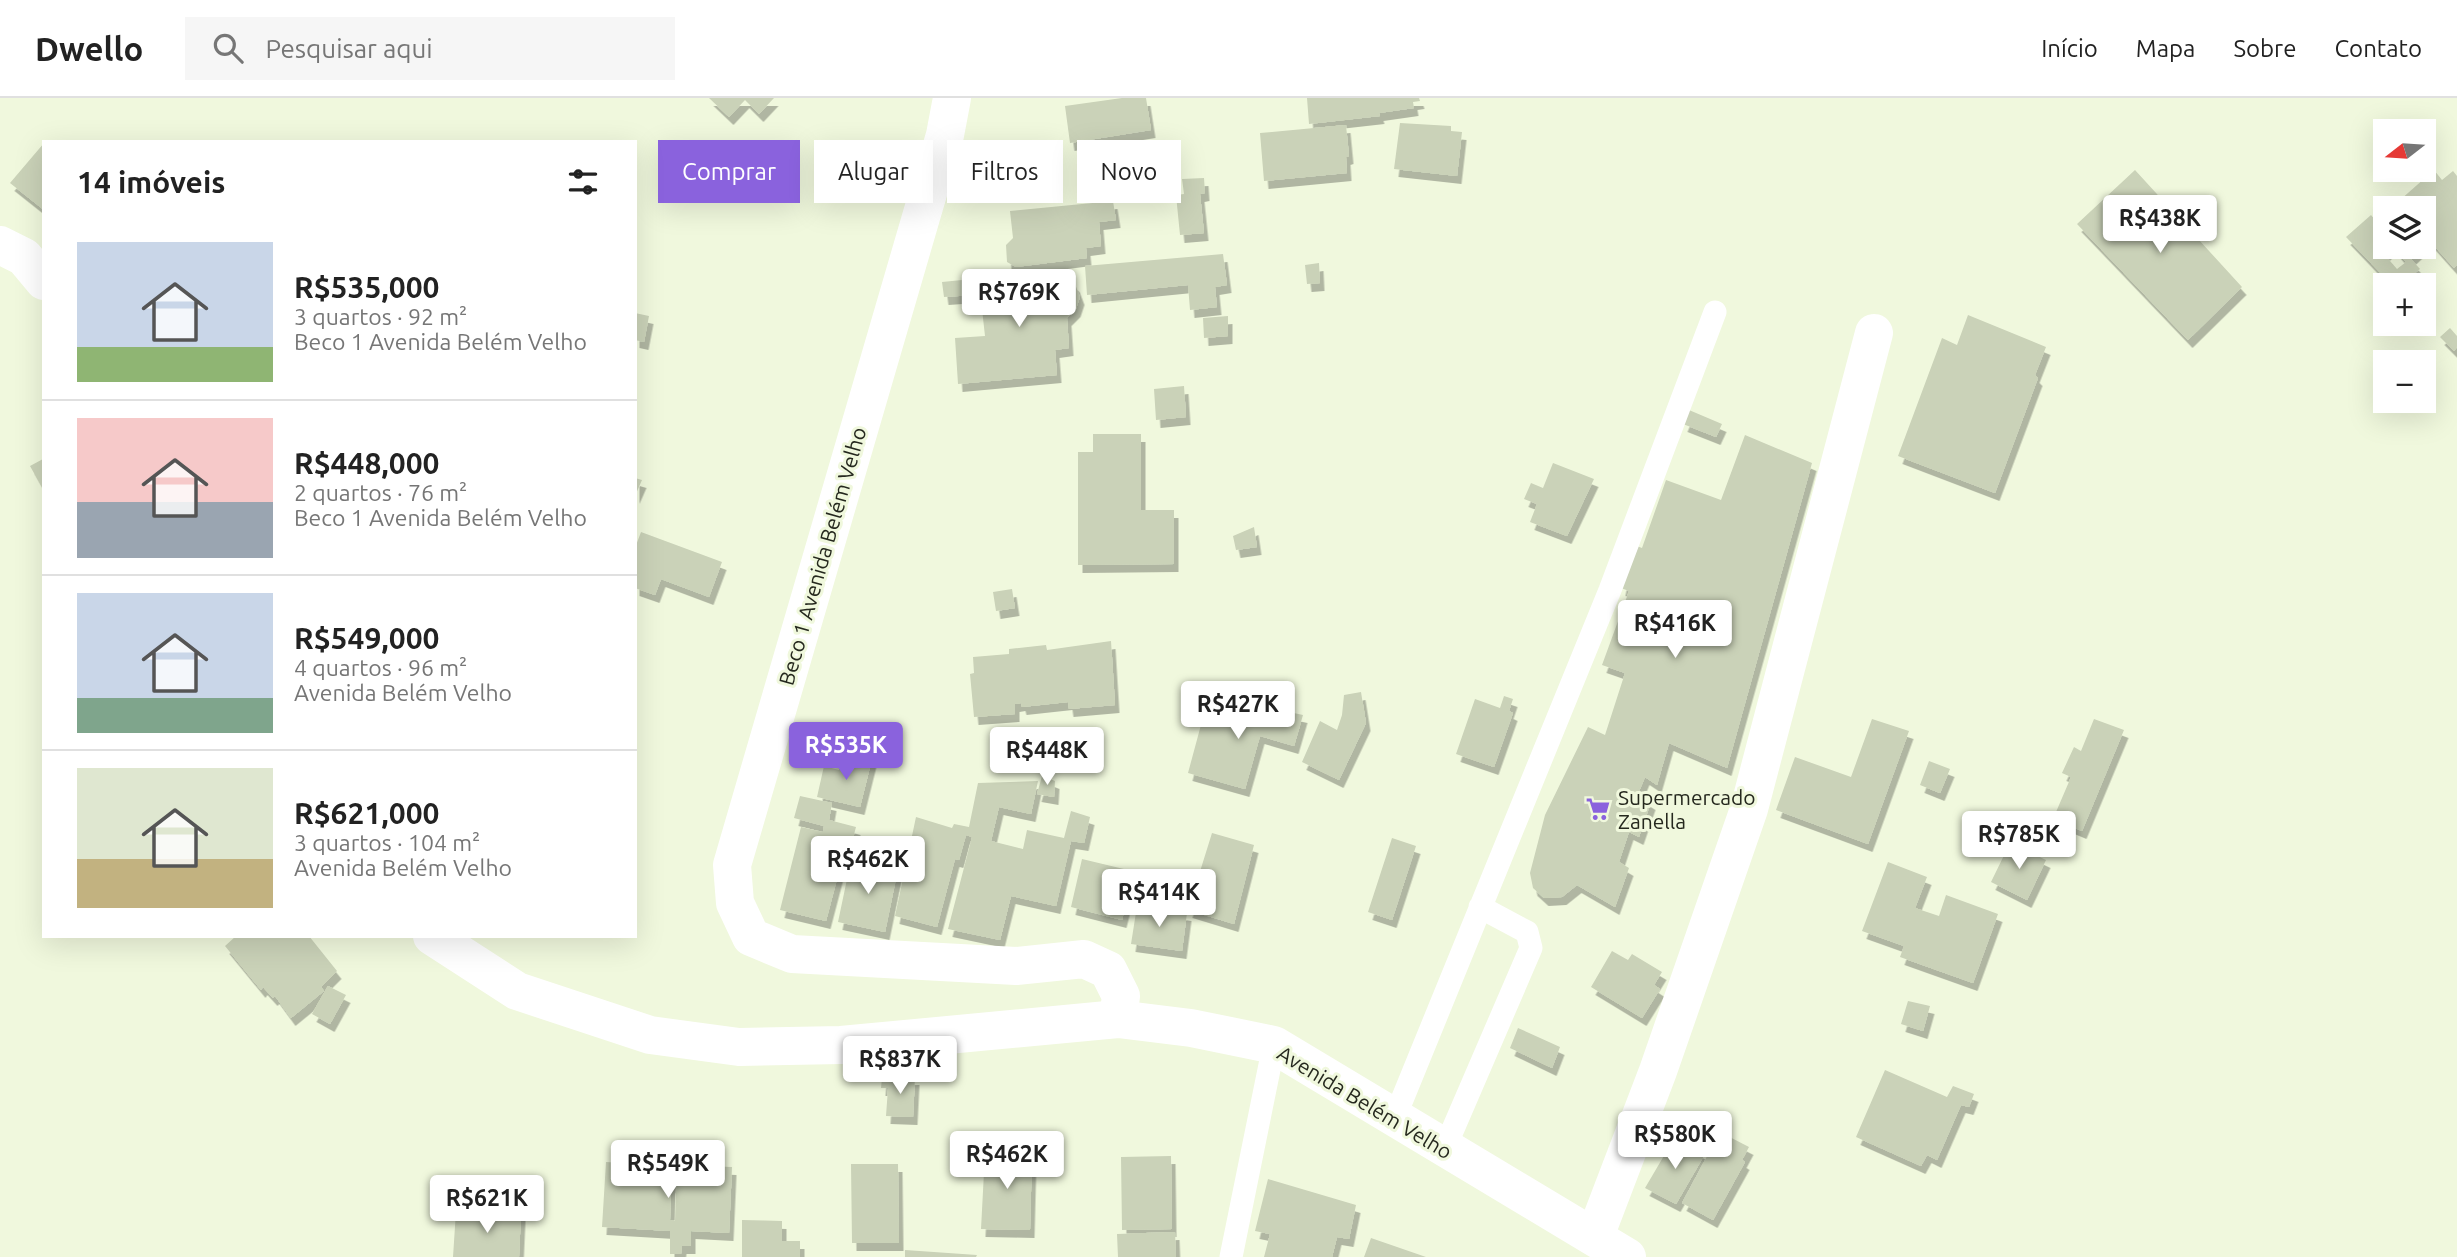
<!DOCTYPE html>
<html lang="pt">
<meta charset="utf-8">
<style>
:root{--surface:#fff;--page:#f6f6f6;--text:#222;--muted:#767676;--line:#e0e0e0;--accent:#8a62dd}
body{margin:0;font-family:Ubuntu,sans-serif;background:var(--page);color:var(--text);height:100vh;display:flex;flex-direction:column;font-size:26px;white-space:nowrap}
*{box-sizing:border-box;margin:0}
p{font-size:23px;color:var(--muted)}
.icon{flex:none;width:38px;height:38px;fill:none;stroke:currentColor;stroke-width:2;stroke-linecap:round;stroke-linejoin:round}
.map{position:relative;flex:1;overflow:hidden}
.panel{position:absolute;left:42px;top:42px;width:595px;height:798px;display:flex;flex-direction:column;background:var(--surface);border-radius:0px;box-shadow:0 7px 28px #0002}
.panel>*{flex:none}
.guide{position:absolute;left:658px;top:42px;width:665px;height:63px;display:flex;gap:14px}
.needle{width:46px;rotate:253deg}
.buttons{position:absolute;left:2373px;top:21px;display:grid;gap:14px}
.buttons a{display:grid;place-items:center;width:63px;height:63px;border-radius:0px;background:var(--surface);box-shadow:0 7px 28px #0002;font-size:35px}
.price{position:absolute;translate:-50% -60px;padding:0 16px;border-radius:7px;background:#fff;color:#222;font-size:23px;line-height:46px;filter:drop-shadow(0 2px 4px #0008)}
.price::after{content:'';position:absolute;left:50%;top:42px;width:21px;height:16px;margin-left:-10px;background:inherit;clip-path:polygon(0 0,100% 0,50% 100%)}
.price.selected{background:var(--accent);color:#fff}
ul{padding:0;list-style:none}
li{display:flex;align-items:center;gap:21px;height:175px;padding:0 35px}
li+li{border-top:2px solid var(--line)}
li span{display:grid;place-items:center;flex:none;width:196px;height:140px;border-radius:0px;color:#555}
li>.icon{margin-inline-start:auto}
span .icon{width:84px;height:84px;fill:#fffc;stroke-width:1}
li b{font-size:30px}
h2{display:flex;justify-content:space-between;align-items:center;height:84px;padding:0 35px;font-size:30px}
.chip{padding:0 24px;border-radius:0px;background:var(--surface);box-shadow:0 7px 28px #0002;font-size:24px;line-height:63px}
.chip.selected{background:var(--accent);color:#fff}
header{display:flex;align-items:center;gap:42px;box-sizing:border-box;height:98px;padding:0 35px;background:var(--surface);border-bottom:2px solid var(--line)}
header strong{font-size:33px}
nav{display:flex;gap:38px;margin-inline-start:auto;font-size:24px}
.search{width:490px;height:63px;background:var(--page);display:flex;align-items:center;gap:18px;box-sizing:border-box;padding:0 24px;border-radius:0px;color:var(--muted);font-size:26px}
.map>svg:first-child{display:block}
</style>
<header>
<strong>Dwello</strong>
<div class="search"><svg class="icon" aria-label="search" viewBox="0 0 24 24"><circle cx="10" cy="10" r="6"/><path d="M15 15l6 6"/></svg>Pesquisar aqui</div>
<nav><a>Início</a><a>Mapa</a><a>Sobre</a><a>Contato</a></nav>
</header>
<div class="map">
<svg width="2457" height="1159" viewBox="0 0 2457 1159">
<defs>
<filter id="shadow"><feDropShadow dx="4.5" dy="8" stdDeviation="0" flood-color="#0004"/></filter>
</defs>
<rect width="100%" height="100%" fill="#f0f8dd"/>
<path fill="#cad2b8" filter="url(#shadow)" d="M709 0H774L759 16 745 2 729 19Z
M1122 0H1146L1151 32 1070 45 1065 8Z
M1307 0H1419L1420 3 1413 4 1414 10 1379 15 1380 18 1309 26Z
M1400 25 1451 28V33L1462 34 1457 78 1394 71Z
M1346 27 1349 58 1346 59 1347 75 1264 83 1260 35Z
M44 45V112L10 85Z
M2135 72 2242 189 2188 242 2077 126Z
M2434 72 2442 82 2453 73 2457 78V167L2454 170 2429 142 2424 147V110H2391Z
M1204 80 1205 95 1200 96 1204 135 1180 137 1176 97 1184 96 1182 81Z
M1113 103 1116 122 1099 124 1101 148 1086 150 1087 160 1016 169 1007 164 1006 147 1013 140 1010 113Z
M2385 115V149H2392L2384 156 2397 171 2406 164 2393 149H2422L2410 160 2420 171 2400 187H2392L2346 139 2371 117 2376 123Z
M1223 156 1227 187 1215 189 1217 209 1190 212 1188 187 1087 197 1085 168Z
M1319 165 1320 185 1307 186 1305 167Z
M1060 175 1075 186 1080 199 1076 211 1067 220 1069 250 1055 252 1057 277 958 286 955 240 985 238 979 184Z
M972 181 973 197 944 199 942 184Z
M635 215 649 218 644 244 635 242Z
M1968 217 2046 249 2035 277 2038 280 1995 395 1898 358 1942 240 1957 247Z
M1228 218V238L1204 240 1203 220Z
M2450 230 2457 238V249L2454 253 2440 239Z
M1184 288 1186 319 1156 322 1154 291Z
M1689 312 1722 326 1716 339 1683 326Z
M1093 336H1141V412H1174V466L1078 467V354H1093Z
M1745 337 1812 365 1727 670 1669 645 1657 687 1645 679 1638 696 1651 704 1639 739 1629 734 1619 764 1629 770 1615 809 1577 787 1562 799 1544 800 1533 790 1530 775 1545 717 1588 629 1605 637 1625 575 1602 567 1629 493 1621 490 1629 445 1642 450 1666 382 1721 402Z
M43 361 44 363V393L30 368Z
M1553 365 1594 381 1567 438 1530 424 1537 406 1524 401 1531 385 1543 390Z
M635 380 642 382 635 398Z
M1254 429 1257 449 1236 452 1233 438Z
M641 434 722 464 709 499 661 481 655 497 635 490V450Z
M1012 491 1015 510 996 513 993 494Z
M1111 543 1115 607 1069 611 1068 604 1022 609 1021 605 1015 606V616L974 619 970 576 974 575 973 559 1009 556V551L1046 547 1047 552Z
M1361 594 1366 625 1339 682 1302 664 1320 623 1337 632 1342 617 1344 597Z
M1504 598 1513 601 1509 613 1513 615 1494 669 1456 656 1475 601 1500 610Z
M1266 609 1303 617 1294 648 1260 638 1245 691 1188 675 1205 612Z
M1872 621 1909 633 1868 746 1776 712 1795 659 1851 679Z
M2094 621 2124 632 2082 733 2053 721 2071 679 2062 675 2074 649 2081 653Z
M856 653 873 657 860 709 817 699 824 668 839 672 840 668 851 674Z
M1929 663 1950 671 1940 695 1920 687Z
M1042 678 1055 683 1054 699 1037 696Z
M1038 683 1031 716 999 709 991 743 1023 751 1027 732 1064 740 1071 713 1090 719 1084 745 1071 743 1056 808 1011 798 1000 842 948 831 972 739 966 737 959 762 955 761 937 829 895 818 916 719 952 730 954 726 969 729 978 685Z
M800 698 832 705 829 722 856 729 847 763 842 762 826 823 780 812 801 729 823 734 824 728 794 720Z
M1212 735 1254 747 1234 826 1188 812Z
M1392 740 1416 748 1392 822 1368 814Z
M2010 745 2046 762 2027 802 1991 784Z
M1082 761 1128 772 1126 781 1132 782 1122 822 1071 809Z
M851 762 898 771 885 834 838 824Z
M1888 764 1927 779 1915 810 1939 818 1946 797 1998 816 1973 885 1900 859 1904 848 1862 833Z
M1137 808 1187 815 1182 853 1131 846Z
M236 838H309L337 873 321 889 324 893 291 920 275 898 273 900 263 889 261 892 225 848Z
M1612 853 1628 862 1632 856 1662 874 1654 887 1660 891 1642 920 1591 889Z
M328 888 346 897 330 926 312 916Z
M1908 903 1930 908 1923 933 1901 926Z
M1518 930 1560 949 1552 970 1510 950Z
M1885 972 1947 999 1953 988 1974 996 1969 1009 1961 1007 1937 1062 1927 1057 1921 1068 1856 1039Z
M915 979 913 1019 886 1018 888 990H881L882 980Z
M1720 1034 1749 1049 1742 1062 1745 1064 1713 1122 1682 1105Z
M1675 1039 1705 1056 1676 1106 1645 1090Z
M997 1049 1009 1050V1055L1032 1056 1030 1132 981 1131 985 1055 997 1052Z
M1171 1058 1172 1131 1122 1132 1121 1059Z
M606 1064 672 1068 670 1122 675 1123 677 1067 732 1069 729 1135 691 1133V1148H682L681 1156H670V1133L602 1129Z
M851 1066H898L899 1145H852Z
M1268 1081 1356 1107 1349 1141 1337 1139 1332 1159H1264L1270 1136 1255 1133Z
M456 1113 521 1115 519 1159H453Z
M742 1122 782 1123V1143H800V1159H742Z
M1175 1134 1176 1159H1118L1117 1136Z
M1371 1140 1426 1159H1364Z
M905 1152 977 1157 976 1159H905Z"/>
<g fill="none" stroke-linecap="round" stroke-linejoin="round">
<path stroke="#fff" stroke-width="23" d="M1395 1019 1610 492 1715 214
M1444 1052 1531 850 1527 834 1480 809
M1231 1159 1274 947"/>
<path stroke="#fff" stroke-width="38" d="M952 0 945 37 732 767 735 805 751 839 792 856 1016 868 1084 861 1108 872 1121 898 1118 921
M1595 1138 1658 973 1749 711 1874 235"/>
<path stroke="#fff" stroke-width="38" d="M0 147 24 159 44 183
M432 838 517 893 650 937 739 949 841 947 1118 921 1191 930 1274 947 1627 1159"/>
</g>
<defs>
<g id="supermarket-bare" transform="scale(1.89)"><path d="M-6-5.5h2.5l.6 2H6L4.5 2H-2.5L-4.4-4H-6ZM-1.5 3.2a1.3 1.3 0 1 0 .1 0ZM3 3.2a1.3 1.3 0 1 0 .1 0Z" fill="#8a62dd" stroke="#f0f8dd" stroke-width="2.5" paint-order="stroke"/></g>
</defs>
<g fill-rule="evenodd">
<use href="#supermarket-bare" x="1598" y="711"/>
</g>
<g text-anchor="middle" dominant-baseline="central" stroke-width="6" stroke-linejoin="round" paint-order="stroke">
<g font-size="21" fill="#25281e" stroke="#f0f8dd">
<text transform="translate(822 458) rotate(-74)">Beco 1 Avenida Belém Velho</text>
<text transform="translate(1365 1004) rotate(31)">Avenida Belém Velho</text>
</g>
<g font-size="21" fill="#25281e" stroke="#f0f8dd" text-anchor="start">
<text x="1618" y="699">Supermercado<tspan x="1618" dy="24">Zanella</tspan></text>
</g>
</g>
</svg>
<div class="buttons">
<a><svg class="needle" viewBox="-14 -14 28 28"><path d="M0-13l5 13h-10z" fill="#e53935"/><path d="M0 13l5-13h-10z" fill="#767676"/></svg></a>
<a><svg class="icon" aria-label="layers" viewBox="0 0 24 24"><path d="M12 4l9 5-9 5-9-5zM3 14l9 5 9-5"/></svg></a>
<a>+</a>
<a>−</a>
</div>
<b class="price" style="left:2160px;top:157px">R$438K</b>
<b class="price" style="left:1019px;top:231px">R$769K</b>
<b class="price" style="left:1675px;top:562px">R$416K</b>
<b class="price" style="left:1238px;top:643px">R$427K</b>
<b class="price selected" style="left:846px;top:684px">R$535K</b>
<b class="price" style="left:1047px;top:689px">R$448K</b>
<b class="price" style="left:2019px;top:773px">R$785K</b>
<b class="price" style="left:868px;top:798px">R$462K</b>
<b class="price" style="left:1159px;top:831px">R$414K</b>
<b class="price" style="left:900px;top:998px">R$837K</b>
<b class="price" style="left:1675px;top:1073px">R$580K</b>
<b class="price" style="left:1007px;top:1093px">R$462K</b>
<b class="price" style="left:668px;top:1102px">R$549K</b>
<b class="price" style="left:487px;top:1137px">R$621K</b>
<div class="guide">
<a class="chip selected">Comprar</a>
<a class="chip">Alugar</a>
<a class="chip">Filtros</a>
<a class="chip">Novo</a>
</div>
<section class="panel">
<h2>14 imóveis<svg class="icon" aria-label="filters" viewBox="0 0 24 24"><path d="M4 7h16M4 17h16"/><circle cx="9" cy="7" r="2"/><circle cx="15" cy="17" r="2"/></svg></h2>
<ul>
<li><span style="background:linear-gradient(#c9d6e8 75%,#8fb573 0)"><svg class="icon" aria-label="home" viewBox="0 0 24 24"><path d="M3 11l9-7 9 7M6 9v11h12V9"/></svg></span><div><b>R$535,000</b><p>3 quartos · 92 m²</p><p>Beco 1 Avenida Belém Velho</p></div></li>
<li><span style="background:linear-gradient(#f6c9c9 60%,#9aa5b1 0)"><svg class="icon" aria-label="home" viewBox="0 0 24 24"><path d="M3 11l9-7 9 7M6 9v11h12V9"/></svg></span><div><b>R$448,000</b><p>2 quartos · 76 m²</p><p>Beco 1 Avenida Belém Velho</p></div></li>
<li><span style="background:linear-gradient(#c9d6e8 75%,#7fa58c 0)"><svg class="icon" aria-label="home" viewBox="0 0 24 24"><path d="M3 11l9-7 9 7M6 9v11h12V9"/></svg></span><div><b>R$549,000</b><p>4 quartos · 96 m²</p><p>Avenida Belém Velho</p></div></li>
<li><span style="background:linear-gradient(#dfe7d0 65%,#c2b280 0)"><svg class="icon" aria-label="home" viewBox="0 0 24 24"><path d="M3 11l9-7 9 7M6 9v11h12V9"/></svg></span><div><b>R$621,000</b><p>3 quartos · 104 m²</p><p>Avenida Belém Velho</p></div></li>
</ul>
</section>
</div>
